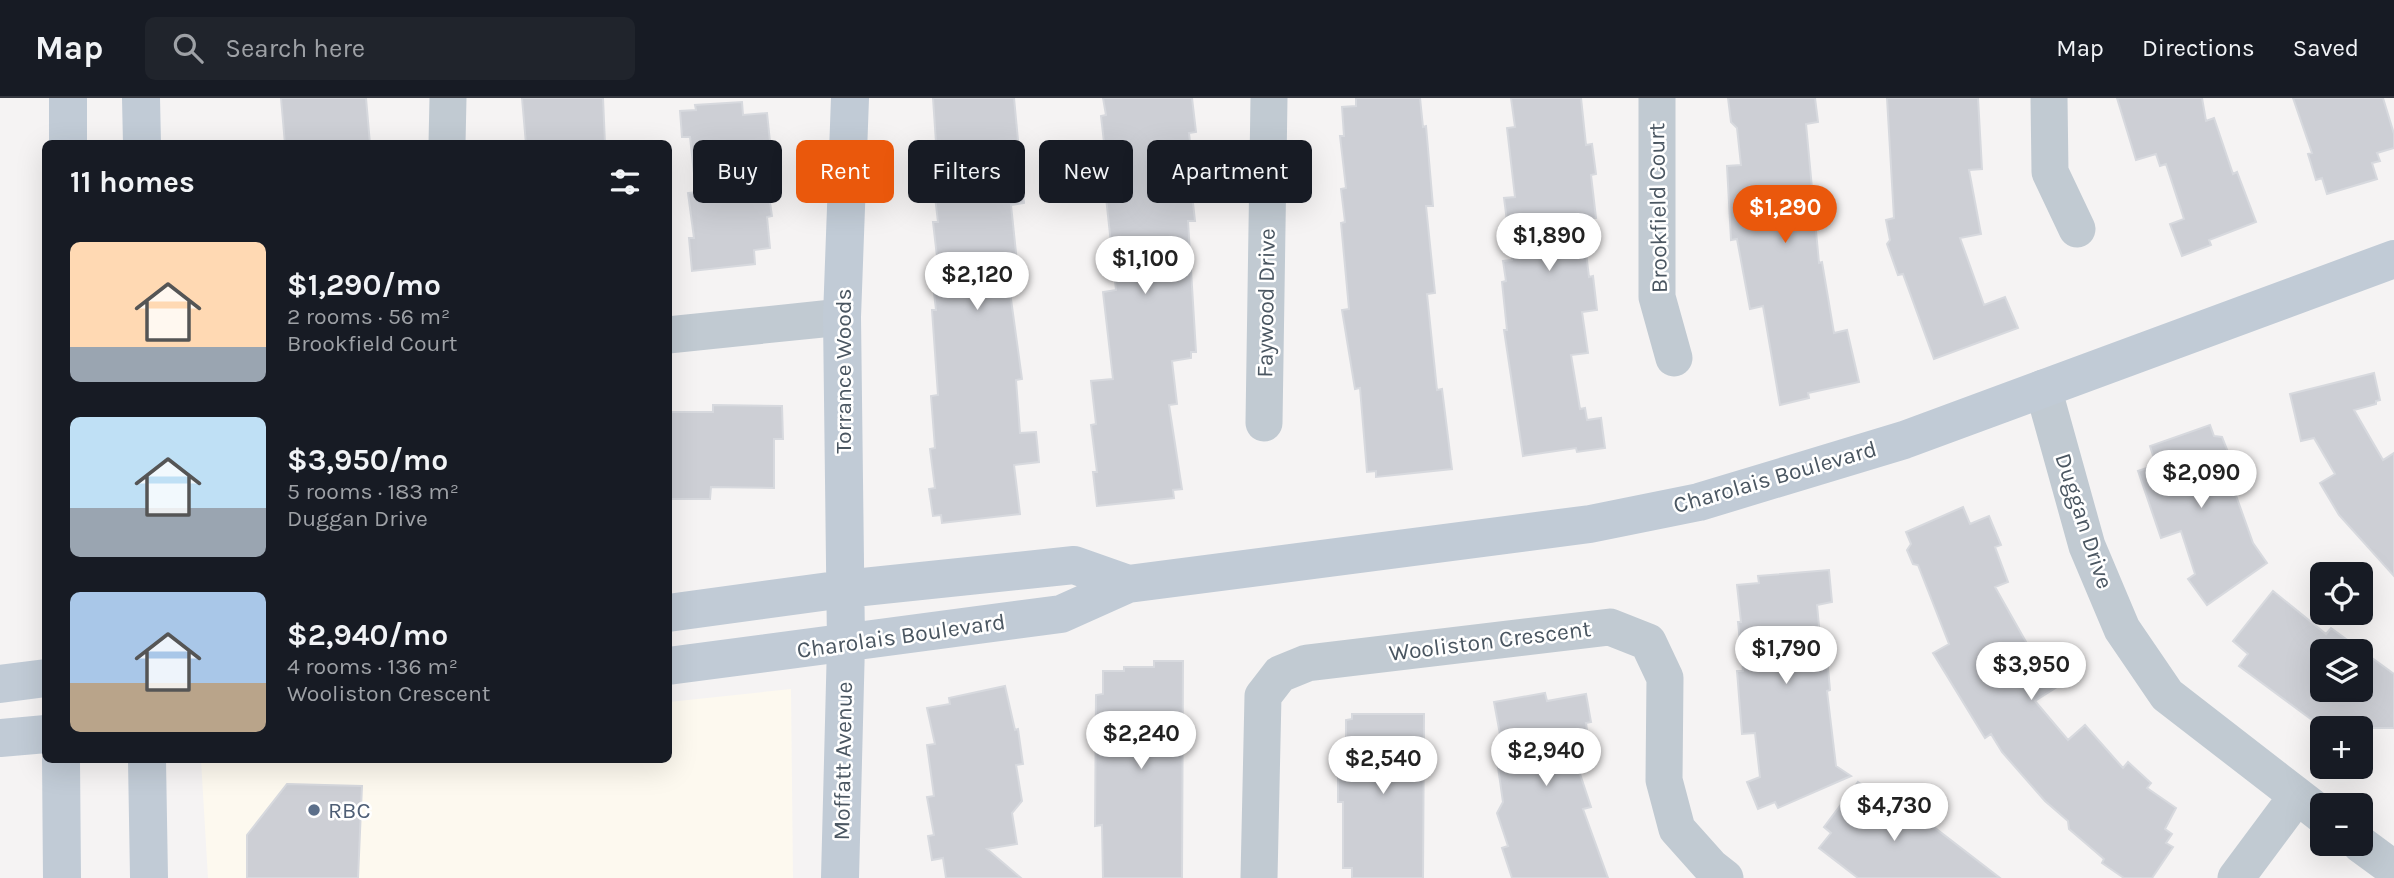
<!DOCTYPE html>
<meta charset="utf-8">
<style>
:root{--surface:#171b24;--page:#20242c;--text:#f1f3f6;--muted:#9ea1a6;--line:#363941;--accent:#ea580c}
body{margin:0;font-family:Karla,sans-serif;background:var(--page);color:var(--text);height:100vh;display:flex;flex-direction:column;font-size:26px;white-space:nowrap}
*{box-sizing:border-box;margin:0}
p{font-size:23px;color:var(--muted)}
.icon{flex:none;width:38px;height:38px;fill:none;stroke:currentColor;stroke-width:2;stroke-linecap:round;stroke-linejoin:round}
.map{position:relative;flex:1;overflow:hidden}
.panel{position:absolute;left:42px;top:42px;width:630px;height:623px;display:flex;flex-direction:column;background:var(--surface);border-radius:10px;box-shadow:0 7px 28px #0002}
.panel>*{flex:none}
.top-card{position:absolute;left:693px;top:42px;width:665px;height:63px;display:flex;gap:14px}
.fabs{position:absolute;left:2310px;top:464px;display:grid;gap:14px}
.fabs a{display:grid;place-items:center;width:63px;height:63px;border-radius:10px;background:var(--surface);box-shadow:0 7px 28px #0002;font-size:35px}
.price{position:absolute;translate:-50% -60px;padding:0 16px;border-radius:24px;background:#fff;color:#222;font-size:23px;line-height:46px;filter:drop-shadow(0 2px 4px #0008)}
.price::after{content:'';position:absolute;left:50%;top:42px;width:21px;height:16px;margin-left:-10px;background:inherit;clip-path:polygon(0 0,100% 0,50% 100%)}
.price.current{background:var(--accent);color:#fff}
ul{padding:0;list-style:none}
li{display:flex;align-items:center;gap:21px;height:175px;padding:0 28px}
li span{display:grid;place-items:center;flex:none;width:196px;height:140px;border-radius:10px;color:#555}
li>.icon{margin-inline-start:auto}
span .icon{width:84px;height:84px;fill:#fffc;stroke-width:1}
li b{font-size:30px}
h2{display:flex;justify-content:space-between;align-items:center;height:84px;padding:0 28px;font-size:30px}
.tag{padding:0 24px;border-radius:10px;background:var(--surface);box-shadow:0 7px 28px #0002;font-size:24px;line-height:63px}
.tag.current{background:var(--accent);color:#fff}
header{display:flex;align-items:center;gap:42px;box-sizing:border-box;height:98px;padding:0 35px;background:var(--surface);border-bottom:2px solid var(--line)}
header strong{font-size:33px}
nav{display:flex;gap:38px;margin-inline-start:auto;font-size:24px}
.search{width:490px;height:63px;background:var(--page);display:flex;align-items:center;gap:18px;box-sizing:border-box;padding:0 24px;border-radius:10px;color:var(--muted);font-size:26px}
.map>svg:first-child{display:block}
</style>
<header>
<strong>Map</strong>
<div class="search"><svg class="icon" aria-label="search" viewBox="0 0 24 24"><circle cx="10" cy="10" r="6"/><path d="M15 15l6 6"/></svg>Search here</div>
<nav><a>Map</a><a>Directions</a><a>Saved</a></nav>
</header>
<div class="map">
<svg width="2394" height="780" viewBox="0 0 2394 780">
<rect width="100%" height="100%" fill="#f5f3f3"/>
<path fill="#fdf9ef" d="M791 591 793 780H208L201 662H668L669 604Z"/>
<path fill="#cdcfd5" stroke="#d7d9de" stroke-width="2" fill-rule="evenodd" d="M281 0H366L370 46H285Z
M522 0H603L605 46H526Z
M933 0H1014L1024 105 1011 107 1020 193 1010 194 1022 281 1016 282 1020 335 1036 334 1039 364 1014 367 1020 416 942 425 941 417 933 418 929 391 935 390 930 351 935 350 931 298 938 297 932 212H936L932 177 939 176 933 124H938L934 90 939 89Z
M1103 0H1192L1196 34 1189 35 1195 87H1191L1195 123H1188L1196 254H1191V260L1172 263 1177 306 1169 307 1182 391 1173 392 1174 400 1097 408 1093 374H1097L1091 327 1096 326 1091 283 1113 281 1103 194 1116 192 1102 62H1106L1101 18 1106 17Z
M1356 0H1420L1423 29 1426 28 1433 108H1426L1435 195 1427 196 1437 292 1442 291 1452 371 1376 379V373L1367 374 1360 290 1355 291 1342 212 1349 211 1341 125 1345 124 1341 91 1346 90 1340 38H1344L1342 9 1356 8Z
M1511 0H1581L1586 47 1592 46 1596 76 1591 77 1596 120 1582 122 1589 179 1593 178 1597 212 1582 214 1588 255 1571 257 1580 311 1585 310 1587 322 1601 320 1605 350 1577 354 1576 350 1523 358 1504 232H1507L1502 184 1506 183 1503 163 1512 162 1504 100 1515 99 1507 30 1515 29Z
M1728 0H1815L1818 24 1806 26 1819 165 1822 164 1834 235 1847 232 1859 284 1808 295 1809 300 1780 307 1763 208 1750 211 1737 141 1731 142 1727 68 1741 67 1737 30 1731 24Z
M1887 0H1978L1982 71 1969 72 1981 136 1960 140 1984 207 2005 199 2018 230 1934 261 1903 176 1898 177 1887 146 1890 142 1886 122 1894 120Z
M2117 0H2202L2206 23 2214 20 2233 76 2237 74 2256 124 2209 142 2211 147 2182 158 2170 126 2184 121 2166 66 2160 68 2156 56 2136 62Z
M2293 0H2383L2394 36V50L2377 55 2380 63 2372 65 2377 81 2327 96 2322 80 2316 82 2308 56 2312 55Z
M742 4 743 17 767 15 772 63 764 64 772 118 767 119 770 150 754 152 755 166 692 173 689 140H694L688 95 696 94 690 39H682L680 13 696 12 695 7Z
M2374 275 2380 302 2376 303V306L2354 312 2383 362 2394 355V478L2339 417 2320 385 2335 376 2314 340 2301 343 2290 296Z
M713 307 782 308 783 341H774V390L711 389 710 401H668V314H713Z
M2210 327 2214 338 2222 339 2228 354 2223 361 2229 378 2253 445 2267 465 2207 507 2188 481 2195 476 2181 433 2161 440 2138 373 2156 367 2150 348Z
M1963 409 1970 426 1989 418 2001 447 1995 449 2008 484 1995 489 2038 565 2041 563 2057 589 2035 603 2068 642 2085 627 2123 670 2128 664 2151 685 2147 690 2176 710 2165 731 2172 736 2166 745 2173 749 2152 780H2124L2102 765 2104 761 2069 731 2068 723 2045 703 2002 654 1991 636 1985 640 1933 555 1949 546 1918 467 1913 466 1907 452 1911 446 1906 434Z
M1829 472 1832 504 1817 507 1822 559 1827 558 1830 592 1827 593 1836 668 1851 678 1778 710 1775 704 1758 711 1747 684 1760 679 1755 635 1742 636 1737 573H1743L1738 524H1741L1737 487 1759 485 1758 478Z
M2273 493 2326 536 2331 530 2394 576V630H2323L2239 568 2248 556 2233 543ZM2322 553H2361V592H2322Z
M1154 563H1183L1182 780H1103L1102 727 1095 728 1096 597 1103 596V573H1124V569H1154Z
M1005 588 1015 632 1018 631 1023 666 1016 667 1022 703 1012 715 1017 746 987 751 1021 780H946L943 760 932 762 928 738 934 737 927 699 934 698 927 647 935 646 927 610 950 606 949 600Z
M1545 595 1547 603 1586 596 1591 624 1586 625 1591 662 1576 664 1591 709 1583 711 1608 780H1512L1502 750 1508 748 1497 715 1503 704 1495 648 1502 647 1494 604Z
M1352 616H1424L1423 780H1352V770H1343V704H1338V662H1346V622L1352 621Z
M1858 684 1894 711 1900 703 2000 780H1858L1819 750 1831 735 1824 729Z
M287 686 362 688 358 780H247V737Z"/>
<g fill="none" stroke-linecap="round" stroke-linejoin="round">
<path stroke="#c1cad2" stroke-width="37" d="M1657 0V199L1674 260
M2049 0 2050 74 2077 131
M447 46 448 0
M668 237 842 219
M2043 290 2087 448 2122 531 2167 597 2322 717
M1264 325 1269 0
M2360 746 2394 771
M1259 780 1263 598 1280 576 1307 565 1610 529 1648 544 1665 580 1664 682 1677 731 1711 769 1725 780
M2236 780 2297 698"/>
<path stroke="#c1cbd6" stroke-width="38" d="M68 0V46
M141 0 142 46
M668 515 844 491 1074 467 1128 486
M668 568 1061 516 1128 486 1590 426 1699 404 1904 342 2394 161
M0 586 46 580
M0 640 46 636
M61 662 62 780
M147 662 149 780
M840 780 846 546 842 219 850 0"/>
</g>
<circle fill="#5c6f8a" stroke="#fff" stroke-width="2.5" cx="314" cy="712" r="7"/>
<g text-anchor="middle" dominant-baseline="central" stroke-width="5" stroke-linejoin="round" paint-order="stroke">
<g font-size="23" fill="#4a5661" stroke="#fff">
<text transform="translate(1658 110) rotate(-91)">Brookfield Court</text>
<text transform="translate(1266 205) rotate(-89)">Faywood Drive</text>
<text transform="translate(843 273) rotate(-90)">Torrance Woods</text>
<text transform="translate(1775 379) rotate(-16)">Charolais Boulevard</text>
<text transform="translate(2084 423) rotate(72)">Duggan Drive</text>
<text transform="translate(901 538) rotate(-8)">Charolais Boulevard</text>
<text transform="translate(1490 543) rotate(-7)">Wooliston Crescent</text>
<text transform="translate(843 663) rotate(-89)">Moffatt Avenue</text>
</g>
<g font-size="23" fill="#4e5e75" stroke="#fff" text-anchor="start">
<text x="328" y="712">RBC</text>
</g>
</g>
</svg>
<div class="fabs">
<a><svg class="icon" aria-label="locate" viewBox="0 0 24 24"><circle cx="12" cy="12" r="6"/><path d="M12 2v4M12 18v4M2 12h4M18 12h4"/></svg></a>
<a><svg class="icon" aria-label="layers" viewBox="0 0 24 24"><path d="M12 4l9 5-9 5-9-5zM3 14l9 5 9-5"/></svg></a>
<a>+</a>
<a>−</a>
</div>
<b class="price current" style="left:1785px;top:147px">$1,290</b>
<b class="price" style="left:1549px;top:175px">$1,890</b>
<b class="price" style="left:1145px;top:198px">$1,100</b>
<b class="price" style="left:977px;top:214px">$2,120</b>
<b class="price" style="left:2201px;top:412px">$2,090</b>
<b class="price" style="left:1786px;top:588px">$1,790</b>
<b class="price" style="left:2031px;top:604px">$3,950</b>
<b class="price" style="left:1141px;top:673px">$2,240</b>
<b class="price" style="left:1546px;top:690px">$2,940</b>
<b class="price" style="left:1383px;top:698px">$2,540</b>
<b class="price" style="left:1894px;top:745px">$4,730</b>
<div class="top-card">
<a class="tag">Buy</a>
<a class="tag current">Rent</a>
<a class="tag">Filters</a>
<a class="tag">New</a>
<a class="tag">Apartment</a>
</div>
<section class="panel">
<h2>11 homes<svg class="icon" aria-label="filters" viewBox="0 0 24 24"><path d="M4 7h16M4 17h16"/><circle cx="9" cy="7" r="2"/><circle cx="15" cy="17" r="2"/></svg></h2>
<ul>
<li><span style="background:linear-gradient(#ffd9b3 75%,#9aa5b1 0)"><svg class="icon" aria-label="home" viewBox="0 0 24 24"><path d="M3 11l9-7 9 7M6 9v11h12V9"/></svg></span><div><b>$1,290/mo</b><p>2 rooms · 56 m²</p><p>Brookfield Court</p></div></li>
<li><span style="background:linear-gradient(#bfe0f5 65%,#9aa5b1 0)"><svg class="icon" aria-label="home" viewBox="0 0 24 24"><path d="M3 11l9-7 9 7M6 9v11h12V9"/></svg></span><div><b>$3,950/mo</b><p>5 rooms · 183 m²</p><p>Duggan Drive</p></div></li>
<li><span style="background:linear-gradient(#a9c7e8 65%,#b9a48a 0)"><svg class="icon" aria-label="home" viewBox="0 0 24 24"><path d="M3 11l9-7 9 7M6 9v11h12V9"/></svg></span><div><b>$2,940/mo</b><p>4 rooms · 136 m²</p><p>Wooliston Crescent</p></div></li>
</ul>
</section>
</div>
